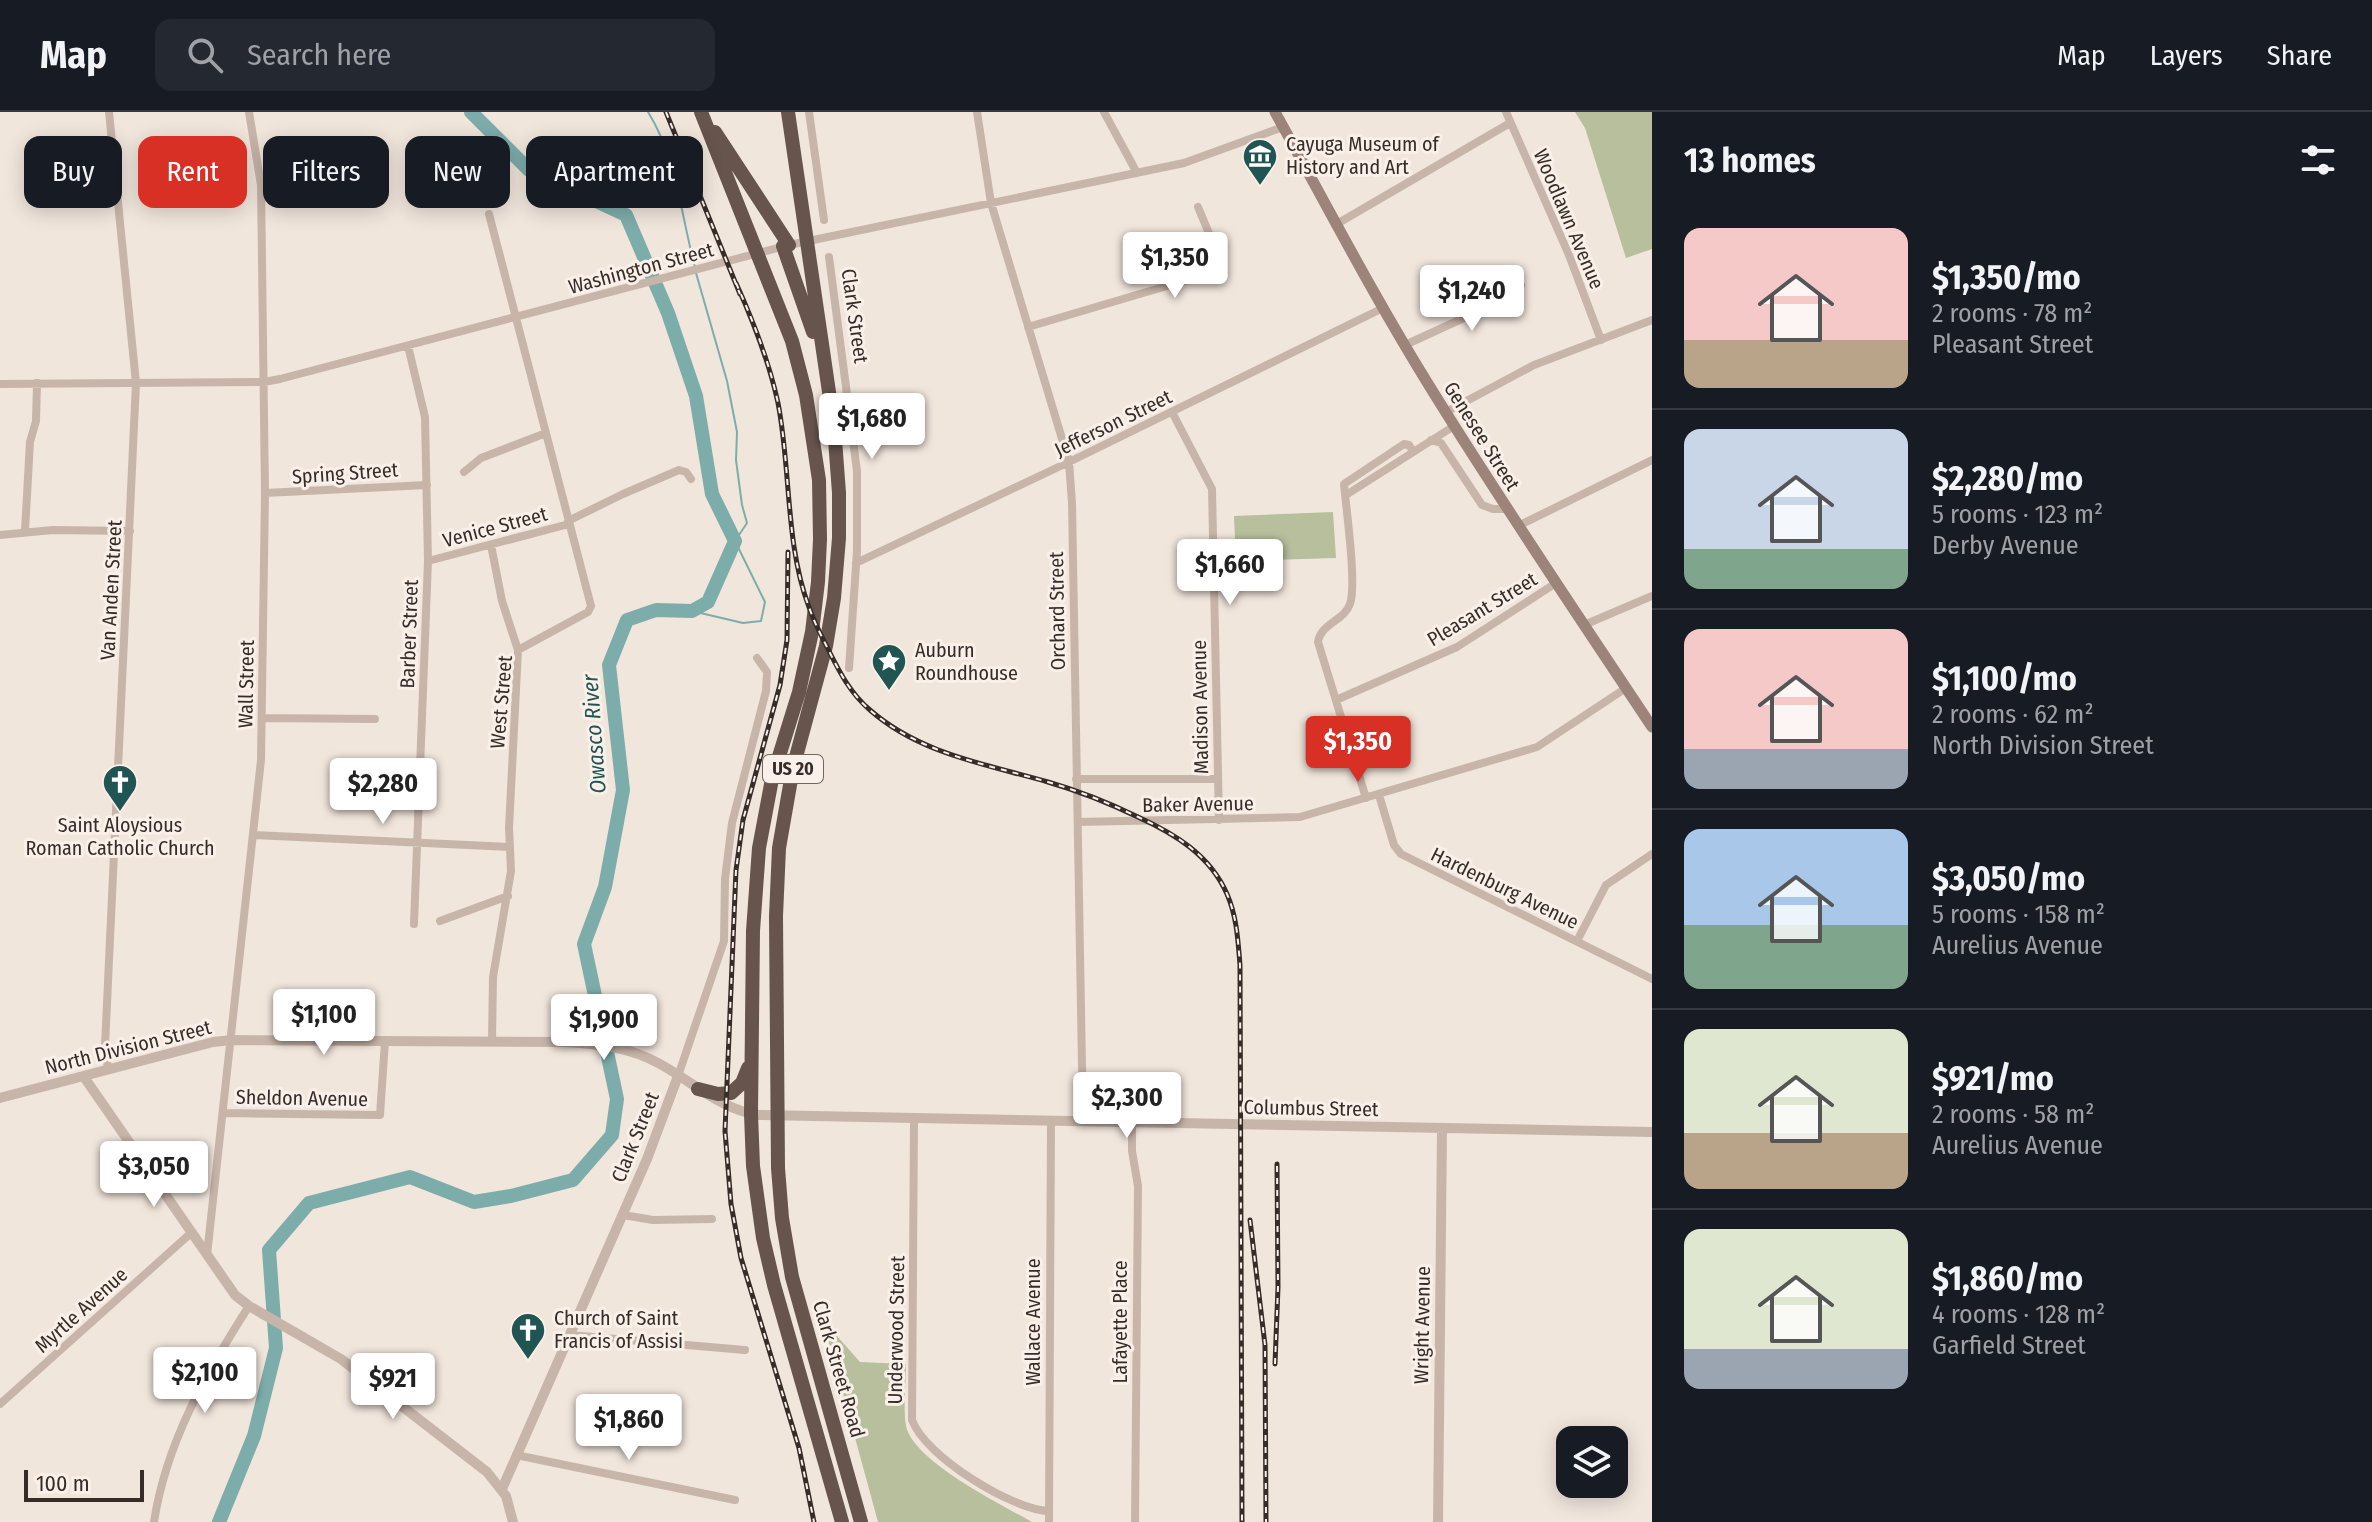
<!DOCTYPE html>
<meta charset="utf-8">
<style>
:root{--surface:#171b24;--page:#242831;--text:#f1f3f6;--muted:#9ea1a6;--line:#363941;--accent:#d93025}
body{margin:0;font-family:"Fira Sans Condensed",sans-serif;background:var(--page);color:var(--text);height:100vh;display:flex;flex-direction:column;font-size:30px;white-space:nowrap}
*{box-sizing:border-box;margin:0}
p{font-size:26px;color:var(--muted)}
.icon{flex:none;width:44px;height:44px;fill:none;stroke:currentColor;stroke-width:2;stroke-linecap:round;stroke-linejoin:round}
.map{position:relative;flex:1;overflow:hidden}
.sheet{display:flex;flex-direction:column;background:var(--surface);width:720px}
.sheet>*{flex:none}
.banner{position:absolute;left:24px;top:24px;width:760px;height:72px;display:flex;gap:16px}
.tools{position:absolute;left:1556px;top:1314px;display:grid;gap:16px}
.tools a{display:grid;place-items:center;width:72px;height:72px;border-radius:16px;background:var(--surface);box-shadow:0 4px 20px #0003;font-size:40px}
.scale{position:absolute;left:24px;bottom:20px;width:120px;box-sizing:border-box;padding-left:8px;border:4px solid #362c28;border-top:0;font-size:22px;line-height:28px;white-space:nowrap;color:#362c28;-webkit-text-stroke:6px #f9f0e9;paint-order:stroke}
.price{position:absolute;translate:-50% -68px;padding:0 18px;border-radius:8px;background:#fff;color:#222;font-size:26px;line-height:52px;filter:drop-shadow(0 2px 4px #0008)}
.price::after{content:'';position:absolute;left:50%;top:48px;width:24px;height:18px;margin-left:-12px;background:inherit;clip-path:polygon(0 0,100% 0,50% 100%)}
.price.active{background:var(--accent);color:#fff}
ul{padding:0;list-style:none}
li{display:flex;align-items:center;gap:24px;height:200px;padding:0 32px}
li+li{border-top:2px solid var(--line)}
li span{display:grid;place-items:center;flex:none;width:224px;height:160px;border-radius:16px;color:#555}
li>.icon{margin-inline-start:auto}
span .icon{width:96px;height:96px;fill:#fffc;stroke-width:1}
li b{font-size:34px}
h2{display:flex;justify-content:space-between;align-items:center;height:96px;padding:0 32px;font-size:34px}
.chip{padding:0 28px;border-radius:16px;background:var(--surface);box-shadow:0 4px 20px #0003;font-size:28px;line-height:72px}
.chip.active{background:var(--accent);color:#fff}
header{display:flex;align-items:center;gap:48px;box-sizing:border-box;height:112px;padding:0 40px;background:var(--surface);border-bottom:2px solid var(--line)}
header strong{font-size:38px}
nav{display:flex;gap:44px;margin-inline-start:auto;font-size:28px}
.search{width:560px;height:72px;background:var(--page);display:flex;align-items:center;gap:20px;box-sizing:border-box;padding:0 28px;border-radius:16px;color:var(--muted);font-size:30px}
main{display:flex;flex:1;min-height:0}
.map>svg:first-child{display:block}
</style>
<header>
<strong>Map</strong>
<div class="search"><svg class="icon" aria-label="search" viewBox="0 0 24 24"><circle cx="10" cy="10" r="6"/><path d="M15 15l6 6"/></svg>Search here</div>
<nav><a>Map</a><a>Layers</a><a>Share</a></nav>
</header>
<main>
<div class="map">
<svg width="1652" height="1410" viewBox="0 0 1652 1410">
<rect width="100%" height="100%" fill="#f1e6dc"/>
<path fill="#b7bf9d" d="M1575 0H1652V137L1626 146 1585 16Z
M1333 400 1336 446 1236 449 1234 404Z
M829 1215 860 1250 906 1252C906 1270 903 1296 906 1314 914 1350 1001 1392 1032 1410H878L828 1227Z"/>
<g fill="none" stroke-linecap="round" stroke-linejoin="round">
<path stroke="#7dadab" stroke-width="2" d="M648 0C677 46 681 104 695 155
M692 499 743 511 761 509 765 490 735 429 747 411 742 393 736 348 737 320 727 269 696 161"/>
<path stroke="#7dadab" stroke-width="14" d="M219 1410 254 1324 276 1236 269 1138 309 1091 410 1065 474 1090 511 1084 573 1068 612 1023 617 987 584 832 605 775 623 678 609 553 627 508 656 498 692 499 708 490 735 429 712 382 696 284 668 201 626 103 529 58 471 0"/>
<path stroke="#c8b5a9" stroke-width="8" d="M809 0 824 108
M977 0 991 91 1069 350 1072 391 1083 1010
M1104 0 1137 61
M1506 0 1569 143 1601 228
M489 102 591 494 588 500 518 538 509 716 511 759 493 865 492 929
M1335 113 1510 11
M829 145 857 359V439L849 556
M1028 215 1221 158V150L1198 95
M1405 233 1492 193 1499 184 1521 173
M408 234 425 305 428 449 414 812
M0 272 264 270 280 267 789 133 1184 51 1283 15
M1172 300 1212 377 1219 708
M1446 300 1534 253 1652 208
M1431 328 1441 331 1482 393 1493 397H1506
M464 360 481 346 546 321
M265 381 427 373
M1346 383 1454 314
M568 409 623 382 679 358 686 360 691 367
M1518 414 1652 348
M25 419 30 330 36 309 37 271
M0 423 53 418 130 419
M491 433 502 489 518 538
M428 449 569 412
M856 451 1069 350 1383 196
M1584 513 1652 484
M1336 588 1457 535 1556 471
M262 606 375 607
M1076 667H1217
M1379 683 1394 733 1401 742 1652 867
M1366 686 1318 530C1321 511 1344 509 1350 492 1357 472 1346 396 1344 372L1404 332 1409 333 1413 339
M1078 710 1300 705 1537 635 1626 576
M254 723 510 735
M440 809 508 784
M1577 829 1606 773 1652 742
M108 958 105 934 136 271 109 0
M678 964 724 829 725 767 732 711 766 579 767 560 757 546
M224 1001 380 1003 385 929
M914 1007 912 1308C925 1344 1012 1398 1049 1399
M1132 1011V1039L1138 1074 1135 1410
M623 1103 653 1108 712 1107
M207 1143 261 648 265 381 261 73 249 0
M570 1223 745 1238
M0 1292 191 1121
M516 1343 735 1388
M154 1410C166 1331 206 1261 249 1194
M1049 1410 1051 1009"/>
<path stroke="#c8b5a9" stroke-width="10" d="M84 965 235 1183 249 1194 341 1247 487 1360 506 1384 513 1410
M0 986 213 930 232 928 565 930C599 932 630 935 660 952 693 970 720 997 758 1003L1652 1020
M502 1377 647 1047 678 964
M1438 1410 1442 1017"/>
<path stroke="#9c847a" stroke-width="11" d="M1275 0C1326 92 1374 185 1430 275 1501 390 1577 502 1652 615"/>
<path stroke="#66544d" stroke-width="14" d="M701 0 792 229 806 283 819 368 820 427 818 470 812 520 799 580 772 667 759 736 753 819 751 1002 753 1054 763 1126 774 1173 842 1410
M788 0 834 314 839 381V426L834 486 826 534 793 656 779 736 776 804 778 1056 782 1106 792 1165 861 1410
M715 20 789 133
M783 134 813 220
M698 977 718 982 731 981 742 971 748 956"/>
<g stroke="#362c28" stroke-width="5">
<path id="rail" d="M666 0 740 182
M736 171C754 211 769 249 778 291 791 357 785 432 809 495 814 510 822 525 829 539 840 561 851 582 870 598 920 642 986 652 1048 670 1079 679 1109 691 1138 705 1175 722 1210 743 1227 782 1237 805 1238 829 1240 853L1242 1410
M788 440 787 528 780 573 743 708 736 758 725 1019 731 1092 741 1146 799 1336 814 1410
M1250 1108 1265 1233 1266 1410
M1275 1252 1278 1175 1277 1052"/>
</g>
<use href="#rail" stroke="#f9f0e9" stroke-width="2" stroke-dasharray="6" stroke-linecap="butt"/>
</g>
<defs>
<g id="museum-pin" transform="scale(1.8)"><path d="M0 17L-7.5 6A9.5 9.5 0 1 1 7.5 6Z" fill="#205554" stroke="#f9f0e9"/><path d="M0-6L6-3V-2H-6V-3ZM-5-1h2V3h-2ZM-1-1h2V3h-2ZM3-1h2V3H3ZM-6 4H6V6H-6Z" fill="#fff"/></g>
<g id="sight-pin" transform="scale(1.8)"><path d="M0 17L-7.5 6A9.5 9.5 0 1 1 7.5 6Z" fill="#205554" stroke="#f9f0e9"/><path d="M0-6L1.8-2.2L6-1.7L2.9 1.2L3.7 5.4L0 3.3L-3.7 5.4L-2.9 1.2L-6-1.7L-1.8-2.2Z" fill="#fff"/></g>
<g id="church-pin" transform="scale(1.8)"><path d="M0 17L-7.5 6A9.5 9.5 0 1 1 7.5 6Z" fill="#205554" stroke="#f9f0e9"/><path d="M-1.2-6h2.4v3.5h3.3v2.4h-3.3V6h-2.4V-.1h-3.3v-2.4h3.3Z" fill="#fff"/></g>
</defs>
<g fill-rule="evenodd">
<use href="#museum-pin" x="1260" y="44"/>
<use href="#sight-pin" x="889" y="549"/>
<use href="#church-pin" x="120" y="670"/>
<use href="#church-pin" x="528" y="1218"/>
</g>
<g text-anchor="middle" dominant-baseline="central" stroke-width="6" stroke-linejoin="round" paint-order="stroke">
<rect fill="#f9f0e9" stroke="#706762" stroke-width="2" x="763" y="643" width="60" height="28" rx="6"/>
<g font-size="18" font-weight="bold" fill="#362c28">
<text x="793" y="657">US 20</text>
</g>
<g font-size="20" fill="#362c28" stroke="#f9f0e9" text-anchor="start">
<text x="1286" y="32">Cayuga Museum of<tspan x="1286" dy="23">History and Art</tspan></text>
<text x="915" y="538">Auburn<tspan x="915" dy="23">Roundhouse</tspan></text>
<text x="120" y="713" text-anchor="middle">Saint Aloysious<tspan x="120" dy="23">Roman Catholic Church</tspan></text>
<text x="554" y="1206">Church of Saint<tspan x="554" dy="23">Francis of Assisi</tspan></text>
</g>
<g font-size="20" fill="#362c28" stroke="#f9f0e9">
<text transform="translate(1569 107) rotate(67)">Woodlawn Avenue</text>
<text transform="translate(641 156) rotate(-15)">Washington Street</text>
<text transform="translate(855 204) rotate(82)">Clark Street</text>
<text transform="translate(1113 311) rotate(-26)">Jefferson Street</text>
<text transform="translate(1482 324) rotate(58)">Genesee Street</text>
<text transform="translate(345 361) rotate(-4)">Spring Street</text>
<text transform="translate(495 415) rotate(-15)">Venice Street</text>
<text transform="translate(111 478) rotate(-87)">Van Anden Street</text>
<text transform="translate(1482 497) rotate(-31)">Pleasant Street</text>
<text transform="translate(1057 499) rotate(-91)">Orchard Street</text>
<text transform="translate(409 522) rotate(-88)">Barber Street</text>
<text transform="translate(246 572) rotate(-89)">Wall Street</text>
<text transform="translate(501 590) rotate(-85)">West Street</text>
<text transform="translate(1200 595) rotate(-91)">Madison Avenue</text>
<text transform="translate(1198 692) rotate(-1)">Baker Avenue</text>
<text transform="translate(1505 776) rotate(26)">Hardenburg Avenue</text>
<text transform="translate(128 935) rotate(-14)">North Division Street</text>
<text transform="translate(302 986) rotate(1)">Sheldon Avenue</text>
<text transform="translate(1311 996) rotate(1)">Columbus Street</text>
<text transform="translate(635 1025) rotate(-68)">Clark Street</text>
<text transform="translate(81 1198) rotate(-42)">Myrtle Avenue</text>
<text transform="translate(1033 1210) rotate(-90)">Wallace Avenue</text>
<text transform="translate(1120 1210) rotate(-90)">Lafayette Place</text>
<text transform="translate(1422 1213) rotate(-89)">Wright Avenue</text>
<text transform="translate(896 1218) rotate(-89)">Underwood Street</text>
<text transform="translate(839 1257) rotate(74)">Clark Street Road</text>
</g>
<g font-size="22" font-style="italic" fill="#205554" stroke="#f9f0e9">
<text transform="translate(594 622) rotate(-94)">Owasco River</text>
</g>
</g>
</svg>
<div class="tools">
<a><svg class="icon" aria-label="layers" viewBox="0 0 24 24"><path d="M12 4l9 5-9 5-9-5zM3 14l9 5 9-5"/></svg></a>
</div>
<div class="scale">100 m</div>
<b class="price" style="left:1175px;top:188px">$1,350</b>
<b class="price" style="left:1472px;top:221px">$1,240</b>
<b class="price" style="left:872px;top:349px">$1,680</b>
<b class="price" style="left:1230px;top:495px">$1,660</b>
<b class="price active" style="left:1358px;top:672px">$1,350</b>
<b class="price" style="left:383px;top:714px">$2,280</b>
<b class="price" style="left:324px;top:945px">$1,100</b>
<b class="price" style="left:604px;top:950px">$1,900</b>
<b class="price" style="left:1127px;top:1028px">$2,300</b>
<b class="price" style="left:154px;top:1097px">$3,050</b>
<b class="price" style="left:205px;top:1303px">$2,100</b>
<b class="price" style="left:393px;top:1309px">$921</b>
<b class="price" style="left:629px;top:1350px">$1,860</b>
<div class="banner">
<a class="chip">Buy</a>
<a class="chip active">Rent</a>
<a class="chip">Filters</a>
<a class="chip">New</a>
<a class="chip">Apartment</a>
</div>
</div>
<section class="sheet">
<h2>13 homes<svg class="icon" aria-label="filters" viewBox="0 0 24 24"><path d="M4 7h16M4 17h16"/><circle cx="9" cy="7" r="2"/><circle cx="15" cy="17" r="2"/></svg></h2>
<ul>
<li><span style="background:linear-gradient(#f6c9c9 70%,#b9a48a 0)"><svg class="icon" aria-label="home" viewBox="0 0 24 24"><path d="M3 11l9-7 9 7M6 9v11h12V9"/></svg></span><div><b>$1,350/mo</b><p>2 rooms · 78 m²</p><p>Pleasant Street</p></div></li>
<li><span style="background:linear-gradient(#c9d6e8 75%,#7fa58c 0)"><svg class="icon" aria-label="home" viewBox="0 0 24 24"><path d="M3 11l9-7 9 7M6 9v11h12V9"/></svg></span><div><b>$2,280/mo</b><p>5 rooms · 123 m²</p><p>Derby Avenue</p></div></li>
<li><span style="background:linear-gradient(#f6c9c9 75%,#9aa5b1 0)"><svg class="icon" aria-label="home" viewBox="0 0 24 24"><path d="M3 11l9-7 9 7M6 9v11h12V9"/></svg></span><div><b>$1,100/mo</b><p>2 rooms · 62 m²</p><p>North Division Street</p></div></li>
<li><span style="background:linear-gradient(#a9c7e8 60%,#7fa58c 0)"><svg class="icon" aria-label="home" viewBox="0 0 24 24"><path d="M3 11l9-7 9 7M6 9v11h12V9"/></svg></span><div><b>$3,050/mo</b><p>5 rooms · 158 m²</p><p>Aurelius Avenue</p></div></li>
<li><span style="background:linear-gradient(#dfe7d0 65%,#b9a48a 0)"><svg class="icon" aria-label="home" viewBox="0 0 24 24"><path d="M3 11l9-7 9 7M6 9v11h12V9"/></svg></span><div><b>$921/mo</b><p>2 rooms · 58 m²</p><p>Aurelius Avenue</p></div></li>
<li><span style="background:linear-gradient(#dfe7d0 75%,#9aa5b1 0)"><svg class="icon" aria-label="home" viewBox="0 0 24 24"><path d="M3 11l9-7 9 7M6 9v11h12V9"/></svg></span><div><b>$1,860/mo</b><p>4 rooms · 128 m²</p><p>Garfield Street</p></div></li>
</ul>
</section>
</main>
